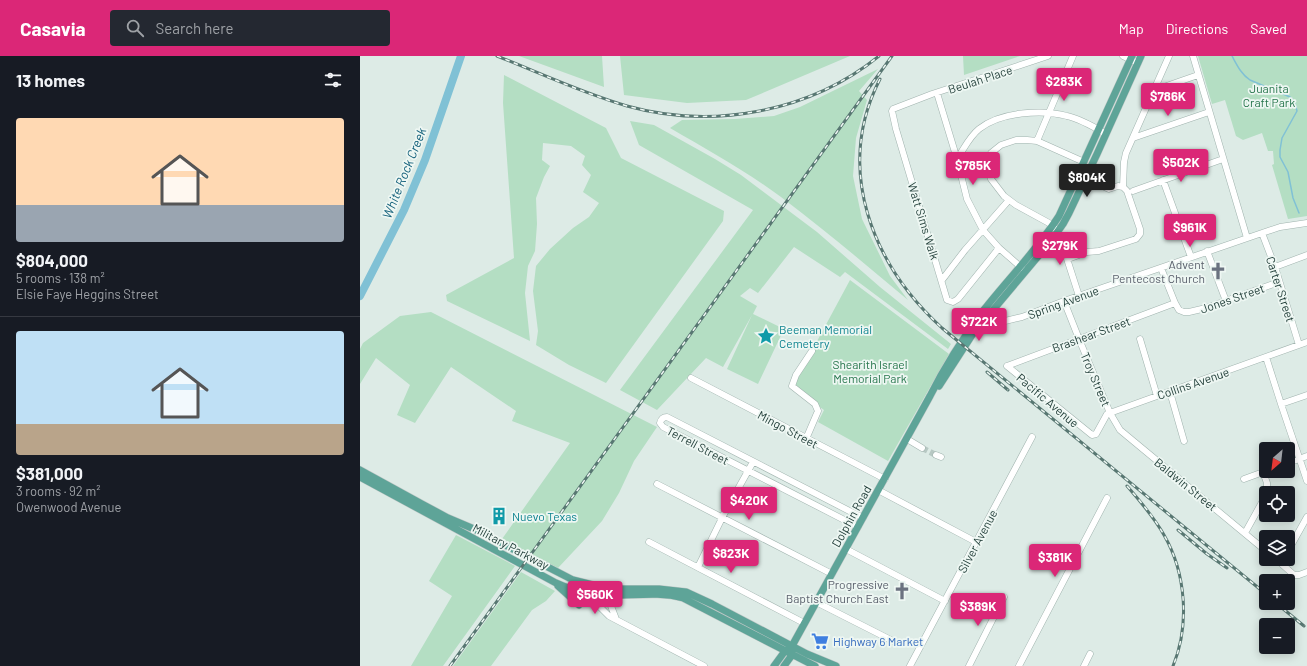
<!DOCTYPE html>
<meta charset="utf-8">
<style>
:root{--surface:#171b24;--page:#242831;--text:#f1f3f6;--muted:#9ea1a6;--line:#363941;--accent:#db2777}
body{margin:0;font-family:Barlow,sans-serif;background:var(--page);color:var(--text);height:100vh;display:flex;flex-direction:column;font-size:15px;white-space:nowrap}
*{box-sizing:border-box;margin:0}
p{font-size:13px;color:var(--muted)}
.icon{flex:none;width:22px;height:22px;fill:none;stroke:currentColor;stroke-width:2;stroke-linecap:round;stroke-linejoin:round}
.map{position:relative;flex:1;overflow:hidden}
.drawer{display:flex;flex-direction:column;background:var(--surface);width:360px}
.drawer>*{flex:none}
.needle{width:26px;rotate:208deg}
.buttons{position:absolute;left:899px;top:386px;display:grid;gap:8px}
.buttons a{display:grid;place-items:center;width:36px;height:36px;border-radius:4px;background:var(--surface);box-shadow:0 2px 10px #0003;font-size:20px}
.price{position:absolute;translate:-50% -34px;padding:0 9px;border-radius:4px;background:var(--accent);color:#fff;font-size:13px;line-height:26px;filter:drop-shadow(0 1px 2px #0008)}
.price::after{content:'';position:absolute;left:50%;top:24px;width:12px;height:9px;margin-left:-6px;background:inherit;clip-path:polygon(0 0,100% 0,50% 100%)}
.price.active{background:#222;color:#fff}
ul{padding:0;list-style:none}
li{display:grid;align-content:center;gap:8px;height:212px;padding:0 16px}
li+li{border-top:1px solid var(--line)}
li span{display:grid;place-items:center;height:124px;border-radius:4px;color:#555}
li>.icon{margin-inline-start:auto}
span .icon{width:72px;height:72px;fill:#fffc;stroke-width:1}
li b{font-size:17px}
h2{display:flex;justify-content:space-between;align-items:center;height:48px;padding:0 16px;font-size:17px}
header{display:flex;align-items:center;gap:24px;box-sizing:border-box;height:56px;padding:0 20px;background:var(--accent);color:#fff}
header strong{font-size:19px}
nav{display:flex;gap:22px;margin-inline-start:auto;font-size:14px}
.search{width:280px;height:36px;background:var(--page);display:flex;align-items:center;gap:10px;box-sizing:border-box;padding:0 14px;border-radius:4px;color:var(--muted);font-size:15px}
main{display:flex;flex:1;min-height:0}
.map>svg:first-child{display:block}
</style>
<header>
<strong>Casavia</strong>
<div class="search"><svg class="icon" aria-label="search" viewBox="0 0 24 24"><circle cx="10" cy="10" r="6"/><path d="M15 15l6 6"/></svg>Search here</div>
<nav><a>Map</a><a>Directions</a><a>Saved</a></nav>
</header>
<main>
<section class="drawer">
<h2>13 homes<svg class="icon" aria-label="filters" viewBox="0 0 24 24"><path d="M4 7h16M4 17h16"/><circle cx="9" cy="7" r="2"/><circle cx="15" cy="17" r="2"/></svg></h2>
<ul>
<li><span style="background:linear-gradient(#ffd9b3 70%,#9aa5b1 0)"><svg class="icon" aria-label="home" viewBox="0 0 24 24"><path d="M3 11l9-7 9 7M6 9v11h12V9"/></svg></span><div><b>$804,000</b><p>5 rooms · 138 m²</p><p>Elsie Faye Heggins Street</p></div></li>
<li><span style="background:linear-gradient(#bfe0f5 75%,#b9a48a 0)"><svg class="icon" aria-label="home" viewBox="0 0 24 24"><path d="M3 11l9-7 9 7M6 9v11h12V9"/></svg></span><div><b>$381,000</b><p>3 rooms · 92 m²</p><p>Owenwood Avenue</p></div></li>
</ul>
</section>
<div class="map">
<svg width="947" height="610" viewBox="0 0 947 610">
<rect width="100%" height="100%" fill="#ddebe6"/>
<path fill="#b4dec3" d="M159 0H242L244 31Z
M260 0H490L386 44 327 47 264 39Z
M603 0H660L604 19Z
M838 0H947V160L928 163 912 109 914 108 913 95H908L902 77 883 84 876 80 865 44 852 48Z
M518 13 499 35 507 44 496 82 493 120 502 163 530 220 548 244C506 209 465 174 421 141 386 115 348 94 310 72L322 64 375 63 414 60 440 51Z
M144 19 246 72 261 102 364 155 363 165 246 327 209 309 176 289 178 275 173 235 176 210 190 193 213 172 229 161 239 147 223 136 231 119 222 109 225 100 211 90 183 87 182 104 190 110 184 121 176 142 177 168 175 195 168 210 165 237 170 285 87 245 86 239 154 202 143 47Z
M270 65 294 69 355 103 381 119 457 176 520 231 591 288 588 293 485 216 480 221 434 191 398 237 390 232 380 240 397 250 393 258 424 273 398 328 367 313 392 259 363 311 346 302 297 354 260 334 393 154 279 89Z
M490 224 589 298 528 405 458 366 464 354 433 332 455 289Z
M71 256 297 371 274 405 259 437 242 465 198 512 142 483 210 387 152 365 156 355 91 311 55 367 37 359 50 329 16 302 0 328V293L3 287 40 260Z
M96 479 155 510 83 610H51L92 540 69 525Z
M161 516 195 535 186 545 172 554 131 610H93Z"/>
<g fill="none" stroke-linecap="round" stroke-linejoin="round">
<path stroke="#80c1d5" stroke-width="1.5" d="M872 0C877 9 881 18 890 24L930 41C934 44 936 50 937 55L922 82 920 94V101L928 116 933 142 939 157"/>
<path stroke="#80c1d5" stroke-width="8" d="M0 240 44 154 65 104 101 0"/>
<path stroke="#b7c8c3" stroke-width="6" stroke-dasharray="6 3" stroke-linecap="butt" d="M562 392 576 399"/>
<g stroke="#a0b3ae" stroke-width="7">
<path id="minor" d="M763 0 778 7
M833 0 887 182
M795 34 838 19
M577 37 597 103 607 143 623 174 639 192 663 213
M773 82 849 56
M677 85 713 0
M597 103C604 93 609 81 619 73 640 56 682 53 707 60 721 63 734 71 746 78
M726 122 749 133 758 130 763 131
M803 124 831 201
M773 135 863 103
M902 177 915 211 939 289
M639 192 598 243 593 246 587 244 536 73 532 55 533 53 572 38 688 0
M847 195 866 245
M708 203 727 196 739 195 776 183 780 178V173L767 135 763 131 764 106 766 97 809 0
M915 211 947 199
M801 212 815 247 819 254 824 256H829L846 252 919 226
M582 224 605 194 649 144
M719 240 698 175 689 167 656 149 644 140 631 123 628 114V106L631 97 641 89 656 84H667L677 85 724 106
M704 245 719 283 750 357 760 374 906 495
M621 264 632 266H641L662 261 704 245 902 177 920 171 947 167
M780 283 797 340
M906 301 921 348 947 425
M647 310 732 379 736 378 747 358 947 286
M647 310 815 247
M331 322 525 423
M810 336 824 385
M921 348 947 339
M446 383 458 355 455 348 432 330 436 319 452 295
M547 383 562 392
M576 399 581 401
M928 407 947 400
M903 416 907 427V437
M884 423 906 415
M297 428 472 518
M518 434 616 486
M498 471 303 371 300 367C301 363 303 361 307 361L503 462
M885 477 906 439
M289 486 444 567
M486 493 585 545
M928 495 947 461
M916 503 934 519H939L947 516
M338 511 364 458 393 406
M224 537 232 543 249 560 344 610
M252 539 251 550 256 563
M456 546 533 585
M550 610 672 381
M609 610 644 541
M659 610 747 442
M724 610 730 598"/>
</g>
<g stroke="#c0c8c7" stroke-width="8">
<path id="major" d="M579 330 612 279 691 185 703 168 709 157 737 98 781 0
M0 414 62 448 88 462 114 473 213 524 249 533H299L326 536 352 548 447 598 476 610
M0 421 196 527C205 531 215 535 225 537 257 544 291 533 323 542L455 610
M198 530 219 549
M414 610 425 595 432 590 570 340C585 310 603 282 623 255 648 223 677 194 699 160L772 0
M424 610 432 599V595"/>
</g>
<use href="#minor" stroke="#fff" stroke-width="6"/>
<use href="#major" stroke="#5ea498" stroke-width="7"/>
<g stroke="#587772" stroke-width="3">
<path id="rail" d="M137 0C180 17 222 37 267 50 353 74 450 56 519 0
M520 23C474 113 512 208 582 272L901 534
M627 316 648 334
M767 430C780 445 794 461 804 479 826 517 830 569 813 610
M818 474 847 498 867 512
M916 547 944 570
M90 610 532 0"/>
</g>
<use href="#rail" stroke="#eef7f3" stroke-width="1.5" stroke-dasharray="4.5" stroke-linecap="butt"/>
</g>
<defs>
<g id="church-bare" transform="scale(1.38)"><path d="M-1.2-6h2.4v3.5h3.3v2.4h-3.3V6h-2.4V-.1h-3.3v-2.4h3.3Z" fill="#6b7280" stroke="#eef7f3" stroke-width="2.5" paint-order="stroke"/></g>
<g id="sight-bare" transform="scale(1.38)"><path d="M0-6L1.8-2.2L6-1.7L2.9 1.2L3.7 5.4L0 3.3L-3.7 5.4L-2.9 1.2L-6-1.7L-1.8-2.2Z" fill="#0f9aa8" stroke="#eef7f3" stroke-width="2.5" paint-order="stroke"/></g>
<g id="building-bare" transform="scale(1.38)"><path d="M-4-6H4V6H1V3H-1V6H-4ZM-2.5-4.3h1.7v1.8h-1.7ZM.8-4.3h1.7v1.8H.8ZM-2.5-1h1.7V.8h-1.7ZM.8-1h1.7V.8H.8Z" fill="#0f9aa8" stroke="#eef7f3" stroke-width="2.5" paint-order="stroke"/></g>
<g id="supermarket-bare" transform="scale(1.38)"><path d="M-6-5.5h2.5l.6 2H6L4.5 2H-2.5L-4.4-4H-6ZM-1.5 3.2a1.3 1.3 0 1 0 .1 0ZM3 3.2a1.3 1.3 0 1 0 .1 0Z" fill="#3f7fe0" stroke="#eef7f3" stroke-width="2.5" paint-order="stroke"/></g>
</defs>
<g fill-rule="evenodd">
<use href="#church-bare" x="858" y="215"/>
<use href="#sight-bare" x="406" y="280"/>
<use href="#building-bare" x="139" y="460"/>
<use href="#church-bare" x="542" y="535"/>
<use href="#supermarket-bare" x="460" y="585"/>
</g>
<g text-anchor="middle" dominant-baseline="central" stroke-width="3.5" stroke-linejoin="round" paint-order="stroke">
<g font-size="12" fill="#1e3b36" stroke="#eef7f3">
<text transform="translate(620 23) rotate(-18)">Beulah Place</text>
<text transform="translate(564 165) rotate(73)">Watt Sims Walk</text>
<text transform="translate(921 233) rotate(72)">Carter Street</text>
<text transform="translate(872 242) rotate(-19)">Jones Street</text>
<text transform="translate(703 246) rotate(-20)">Spring Avenue</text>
<text transform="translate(731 278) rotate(-20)">Brashear Street</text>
<text transform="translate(736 323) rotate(67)">Troy Street</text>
<text transform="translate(833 327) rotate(-19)">Collins Avenue</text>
<text transform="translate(688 344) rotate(40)">Pacific Avenue</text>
<text transform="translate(428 373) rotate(28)">Mingo Street</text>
<text transform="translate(338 389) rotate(28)">Terrell Street</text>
<text transform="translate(826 428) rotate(39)">Baldwin Street</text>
<text transform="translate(491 460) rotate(-61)">Dolphin Road</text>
<text transform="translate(617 485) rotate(-62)">Silver Avenue</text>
<text transform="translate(151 490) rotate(28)">Military Parkway</text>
</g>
<g font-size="12" fill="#25754b" stroke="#eef7f3">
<text x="909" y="32">Juanita<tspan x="909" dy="14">Craft Park</tspan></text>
<text x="510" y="308">Shearith Israel<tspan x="510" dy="14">Memorial Park</tspan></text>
</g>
<g font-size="12" fill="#5b616d" stroke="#eef7f3" text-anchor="end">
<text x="845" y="208">Advent<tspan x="845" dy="14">Pentecost Church</tspan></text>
<text x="529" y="528">Progressive<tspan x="529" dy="14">Baptist Church East</tspan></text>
</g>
<g font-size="12" fill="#0d838f" stroke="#eef7f3" text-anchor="start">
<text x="419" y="273">Beeman Memorial<tspan x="419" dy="14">Cemetery</tspan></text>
<text x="152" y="460">Nuevo Texas</text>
</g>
<g font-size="12" fill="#366cbe" stroke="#eef7f3" text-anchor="start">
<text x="473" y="585">Highway 6 Market</text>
</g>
<g font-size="13" font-style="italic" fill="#14617b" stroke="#eef7f3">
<text transform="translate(44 117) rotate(-68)">White Rock Creek</text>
</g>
</g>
</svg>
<div class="buttons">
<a><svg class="needle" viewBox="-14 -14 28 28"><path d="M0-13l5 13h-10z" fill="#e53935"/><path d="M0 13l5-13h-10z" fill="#9ea1a6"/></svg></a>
<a><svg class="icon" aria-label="locate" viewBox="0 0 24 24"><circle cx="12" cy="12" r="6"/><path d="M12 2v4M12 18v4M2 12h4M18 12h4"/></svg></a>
<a><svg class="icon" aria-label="layers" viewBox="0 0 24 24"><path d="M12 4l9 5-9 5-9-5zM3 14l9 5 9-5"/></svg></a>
<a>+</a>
<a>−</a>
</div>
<b class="price" style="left:704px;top:46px">$283K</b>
<b class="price" style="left:808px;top:61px">$786K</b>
<b class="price" style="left:821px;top:127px">$502K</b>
<b class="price" style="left:613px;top:130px">$785K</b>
<b class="price active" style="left:727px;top:142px">$804K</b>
<b class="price" style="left:830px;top:192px">$961K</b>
<b class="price" style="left:700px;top:210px">$279K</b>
<b class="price" style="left:619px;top:286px">$722K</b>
<b class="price" style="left:389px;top:465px">$420K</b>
<b class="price" style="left:371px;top:518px">$823K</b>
<b class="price" style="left:695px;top:522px">$381K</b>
<b class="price" style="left:235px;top:559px">$560K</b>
<b class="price" style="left:618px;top:571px">$389K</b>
</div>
</main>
